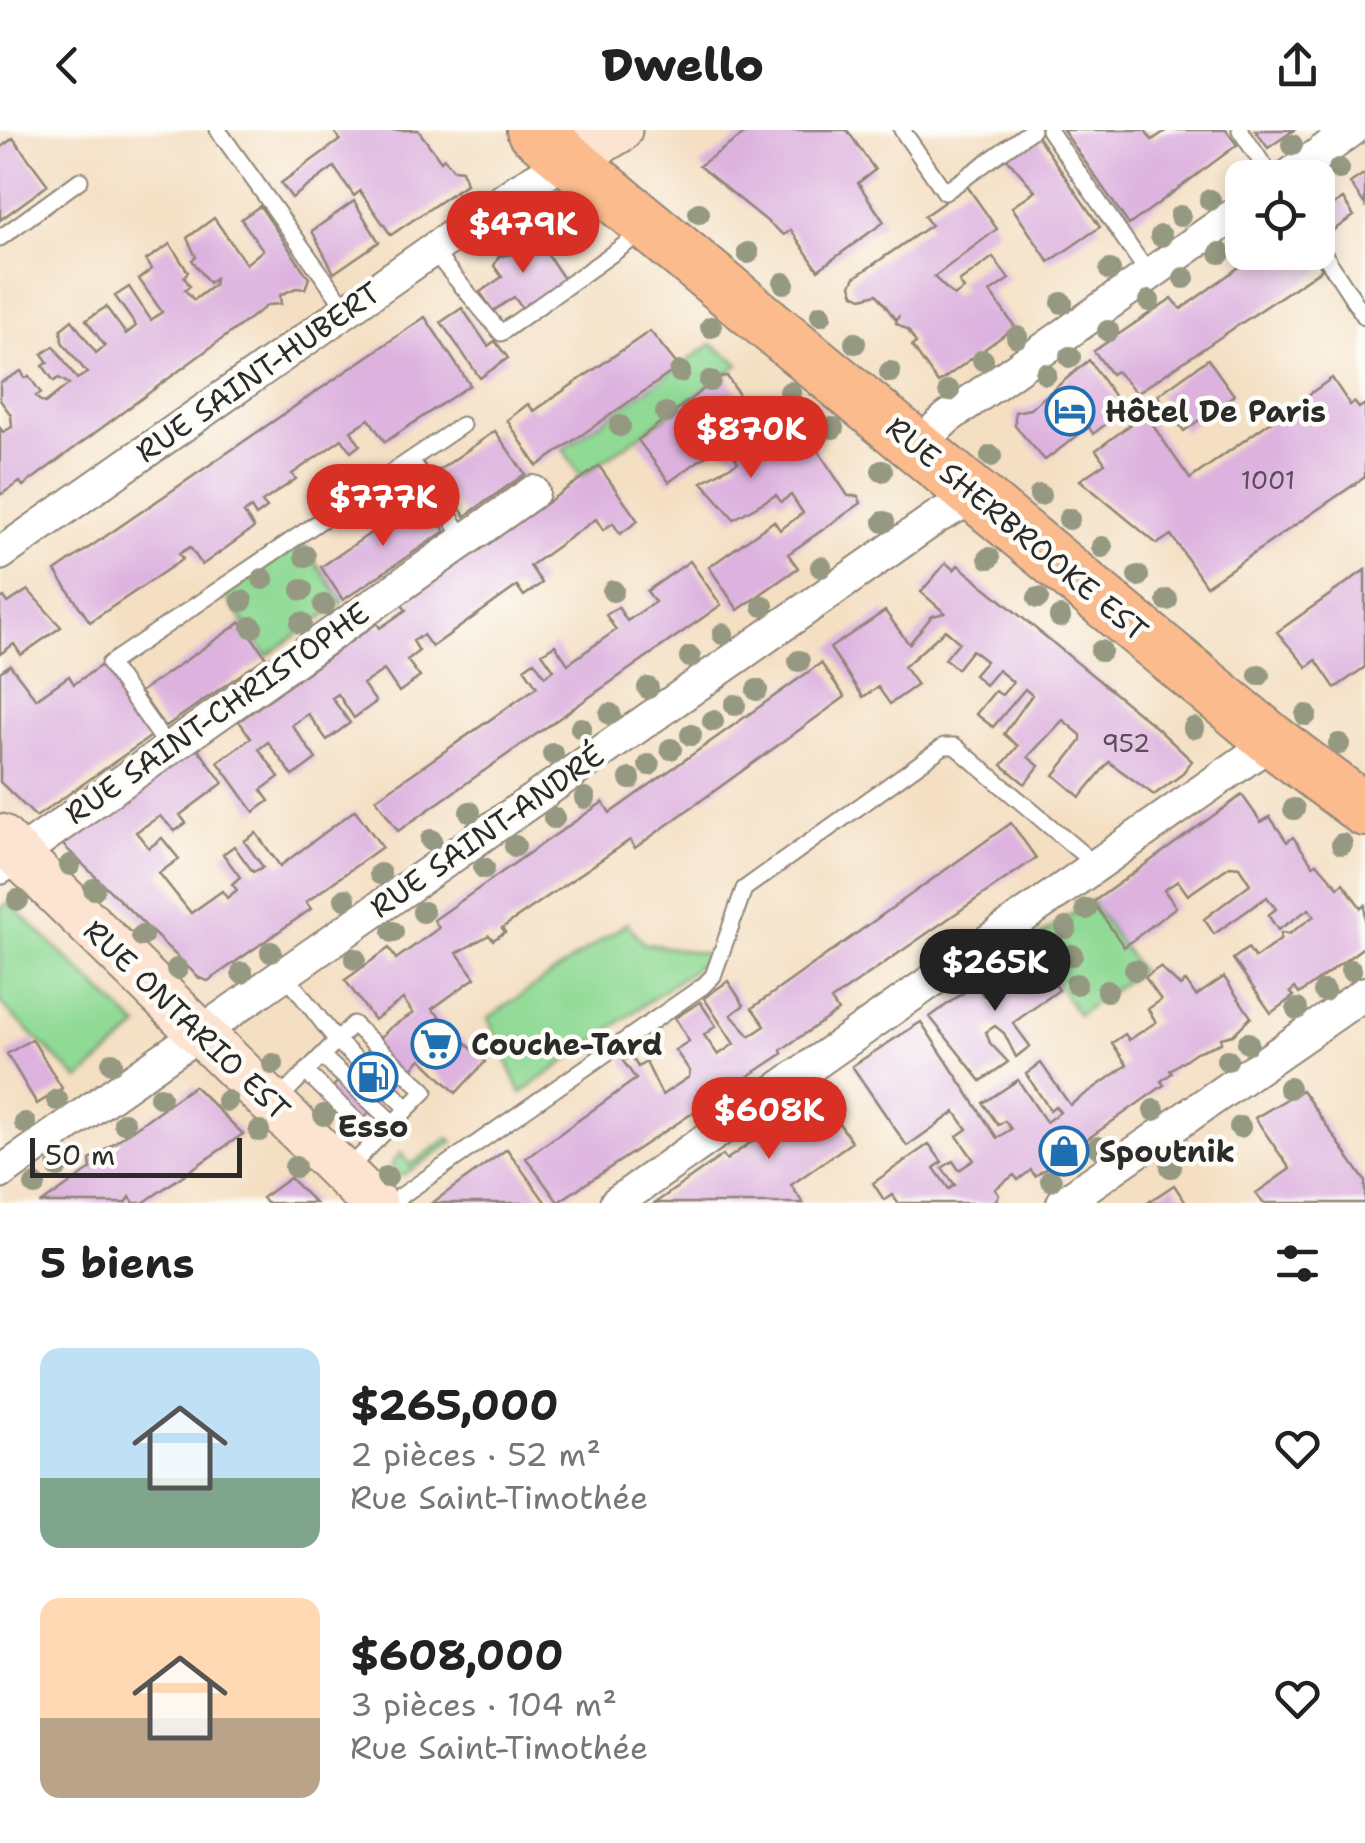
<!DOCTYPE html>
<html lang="fr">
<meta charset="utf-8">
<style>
:root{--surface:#fff;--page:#f2f2f2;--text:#222;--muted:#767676;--accent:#d93025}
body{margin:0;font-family:"Shantell Sans",sans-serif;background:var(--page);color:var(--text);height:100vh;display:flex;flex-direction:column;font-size:38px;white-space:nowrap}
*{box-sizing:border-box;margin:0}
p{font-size:32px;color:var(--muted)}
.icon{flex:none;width:55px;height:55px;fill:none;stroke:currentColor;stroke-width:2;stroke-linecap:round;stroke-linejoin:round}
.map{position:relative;height:1073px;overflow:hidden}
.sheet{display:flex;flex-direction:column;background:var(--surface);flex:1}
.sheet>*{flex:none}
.controls{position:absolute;left:1225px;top:30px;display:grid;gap:20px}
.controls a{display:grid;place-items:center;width:110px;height:110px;border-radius:20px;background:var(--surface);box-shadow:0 5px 15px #0003;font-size:50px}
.scale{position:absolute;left:30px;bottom:25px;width:212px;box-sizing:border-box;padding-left:10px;border:5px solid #2b2b2b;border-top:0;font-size:28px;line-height:35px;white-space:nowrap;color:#2b2b2b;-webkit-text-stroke:8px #fdfcf7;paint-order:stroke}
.price{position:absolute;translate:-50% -85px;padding:0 22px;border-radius:35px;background:var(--accent);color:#fff;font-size:32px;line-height:65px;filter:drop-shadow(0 2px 5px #0008)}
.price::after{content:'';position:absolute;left:50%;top:60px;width:30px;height:22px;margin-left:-15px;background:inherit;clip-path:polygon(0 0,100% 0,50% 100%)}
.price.selected{background:#222;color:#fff}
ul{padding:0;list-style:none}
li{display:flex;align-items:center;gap:30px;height:250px;padding:0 40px}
li span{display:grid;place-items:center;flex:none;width:280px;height:200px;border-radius:20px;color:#555}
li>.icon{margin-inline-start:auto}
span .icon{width:120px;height:120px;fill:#fffc;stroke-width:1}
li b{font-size:42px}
h2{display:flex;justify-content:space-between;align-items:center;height:120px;padding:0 40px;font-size:42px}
header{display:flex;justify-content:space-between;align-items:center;height:130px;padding:0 40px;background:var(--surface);font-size:45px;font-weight:800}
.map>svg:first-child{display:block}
</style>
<header><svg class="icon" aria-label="back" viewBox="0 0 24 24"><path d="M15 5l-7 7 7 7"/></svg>Dwello<svg class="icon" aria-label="share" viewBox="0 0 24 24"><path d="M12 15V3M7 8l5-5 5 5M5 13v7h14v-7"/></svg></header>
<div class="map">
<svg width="1365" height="1073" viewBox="0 0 1365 1073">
<rect width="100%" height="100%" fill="#fdfcf7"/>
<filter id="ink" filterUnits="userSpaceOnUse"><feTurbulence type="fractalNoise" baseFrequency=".01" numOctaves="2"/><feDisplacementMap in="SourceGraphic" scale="20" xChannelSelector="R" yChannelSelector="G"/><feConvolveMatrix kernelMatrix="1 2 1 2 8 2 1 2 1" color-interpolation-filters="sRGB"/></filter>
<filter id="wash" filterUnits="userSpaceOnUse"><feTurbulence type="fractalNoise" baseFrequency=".0048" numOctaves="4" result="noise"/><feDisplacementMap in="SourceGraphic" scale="40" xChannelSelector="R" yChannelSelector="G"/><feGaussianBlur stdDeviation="2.25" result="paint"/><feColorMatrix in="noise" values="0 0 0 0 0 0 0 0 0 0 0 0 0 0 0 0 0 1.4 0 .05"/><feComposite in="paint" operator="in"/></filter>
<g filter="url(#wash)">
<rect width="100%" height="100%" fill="#f4dfc3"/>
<path fill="#90da95" stroke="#5e8260" stroke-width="2.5" d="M711 214 740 234 581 347 563 319Z
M302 412 343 472 267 526 225 465Z
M1091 771 1140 841 1078 885 1029 814Z
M9 773 139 897 79 950 0 873V778Z
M627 793 643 813 713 825 521 963 488 888Z
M449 1008 453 1012 402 1046 391 1035 401 1023 410 1035Z"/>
<g id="blocks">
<path fill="#ddb2df" d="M333 0H418L441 31 444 28 453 39 462 40 466 54 391 105 360 61 354 66 334 37 292 68 281 53 340 10Z
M750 0H847L875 40 858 53 884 92 818 140 791 100 784 105 699 36Z
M1063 0H1145L1152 10 1167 0H1226L1237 15 1129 95Z
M1255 0H1294L1268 18Z
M1037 6 1100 97 1049 132 1012 77 1035 61 1006 27Z
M13 8 48 55 0 90V18Z
M1365 43V75L1350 53Z
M967 56 997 99 934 147 954 166 964 159 959 152 993 127 1009 149 990 162 1015 197 938 253 912 216 916 213 908 200 896 193 898 187 895 189 877 164 862 168 854 164 851 155 855 147 931 95 924 86Z
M1343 69 1354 86 1329 103 1318 85Z
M354 71 379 112 334 143 312 101Z
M260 76 309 148 305 159 296 158 280 165 281 174 268 175 23 356 20 352 0 365V298L3 302 12 297 11 285 0 270V253L21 241 25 248 29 246 41 263 36 266 39 270 45 273 69 254 59 248 54 251 43 236 48 232 42 224 54 216 77 249 87 243 62 212 61 199 72 190 96 223 105 216 86 190 106 177 126 204 136 196 115 166 129 157 151 190 162 182 139 149 152 139 146 130 170 114 188 142 184 147 190 156 185 160 194 170 214 155 215 148 209 153 192 130 196 127 187 108 214 88 246 134 263 120 241 89Z
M536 107 564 149 522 178 514 167 493 181 480 162 502 147 494 136 499 126 512 124Z
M1260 122H1312L1322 139 1137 263 1116 241 1111 244 1094 221 1172 168 1181 179Z
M462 178 488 216 495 211 508 228 480 248 441 192Z
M425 187 470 255 385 312 369 289 351 301 360 315 351 322 342 309 292 344 296 349 262 372 267 378 256 386 251 378 244 383 254 398 202 435 190 417 179 424 183 429 90 492 55 441Z
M650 201 679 237 537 336 507 290 528 274 534 281Z
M1208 229 1234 265 1184 301 1158 265Z
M1089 230 1124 280 1093 304 1089 297 1045 330 1015 296V282L1030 279Z
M727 246 746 276 752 272 769 297 782 288 795 307 800 304 807 314 811 310 848 366H858L861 373 788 424 798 438 738 480 709 437 774 391 780 400 803 383 791 365 781 372 776 365 734 389 702 352 738 332 732 323 718 317 669 352 638 310 719 247Z
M1332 248 1350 275 1354 272 1359 278 1365 274V347L1206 456 1171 405 1157 414 1080 350 1105 333 1096 320 1145 284 1190 349Z
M495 301 525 344 465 386 435 343Z
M599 336 638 391 620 404 613 393 603 400 596 389 530 436 542 453 524 466 517 456 432 517 423 505 413 511 419 521 407 530 420 547 399 562 384 540 363 554 376 572 354 588 338 564 332 568 350 593 327 610 308 584 292 595 316 629 293 646 268 612 259 619 279 647 261 660 269 671 254 682 218 632 251 608 239 591 377 493 380 498 406 480 402 475Z
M422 368 445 401 343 470 321 437Z
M690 431 721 475 398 701 376 669 537 557 524 538 534 531 545 546 554 540 542 523 555 515 568 534 616 500 606 485 618 477 627 491 655 472 647 461Z
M946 433 954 440 958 435 1157 598 1192 631 1181 645 1154 665 1109 632 1080 667 1054 645 1081 611V605L1063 590 1028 627 1039 636 1025 654 1002 635 1018 616 1004 604 1032 565 1025 559 993 597 976 584 995 561 1002 565 1013 552 998 540 985 555 974 545 986 531 972 520 957 539 945 529 959 512 945 500 904 537 917 555 890 574 878 557 863 567 830 518 885 481 909 514 932 486 945 483 921 462Z
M1365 440V537L1335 558 1316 530 1307 537 1277 502Z
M28 460 61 497 21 525 14 514 0 524V469L4 467 8 473Z
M241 492 266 527 165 597 140 562Z
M821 533 845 567 635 718 630 710 502 798 505 802 493 810 489 805 457 823 475 848 432 879 485 932 456 963 421 929 356 996 324 966 390 898 413 883 403 869 374 890 345 850 389 818 396 829 439 798 434 790 519 730 603 672 610 683Z
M103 534 153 605 36 687 0 652V542L10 535 36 569 69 546 74 554Z
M196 616 223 653 180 685 186 693 175 701 160 686 136 702 149 718 162 708 179 729 159 743 191 783 222 761 227 768 237 760 232 754 240 747 223 724 234 716 253 742 263 737 244 711 256 703 280 736 355 680 382 717 306 772 311 779 208 851 199 848 62 714Z
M1242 665 1261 692 1270 687 1287 712 1293 707 1313 735 1317 733 1338 757 1343 753 1361 778 1365 775V816L1299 864 1295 858 1290 862 1294 866 1271 883 1233 829 1248 818 1255 828 1280 810 1281 803 1289 804 1314 786 1309 779 1278 800 1268 785 1276 779 1267 767 1214 804 1204 789 1250 754 1239 737 1230 736 1188 765 1178 751 1164 760 1176 777 1124 817 1093 772Z
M1011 693 1036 728 831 870 838 881 781 920 782 924 558 1072 526 1028 636 949 623 931 631 926 638 937 646 932 662 965 689 947 690 941 675 920 689 911 675 888 700 872 716 896 704 905 718 925 734 914 704 868 728 851 744 875 731 885 750 906 765 896 752 878Z
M1032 820 1059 860 1013 893 1030 916 1016 927 1004 903 995 896 986 902 990 913 1008 932 981 951 930 887 975 854 984 866 990 862 984 854Z
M1160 837 1180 856 1186 851 1196 866 1224 847 1251 887 1233 905 1221 908V913L1196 922 1170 940 1172 943 1161 951 1164 955 1035 1046 1031 1040 1018 1050 1014 1045 995 1059 999 1065 994 1073H898L892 1065 884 1070 873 1053 929 1014 942 1032 934 1038 949 1059 955 1055 942 1038 953 1031 959 1040 974 1030 957 1006 967 999 955 982 907 1016 852 936 921 892 997 1008 1011 999 1005 991 998 995 983 973 1018 950 1046 992 1060 982 1055 976 1050 980 1026 944 1041 933 1070 975 1127 935 1112 913 1125 904 1129 910 1156 892 1148 879 1161 870 1145 847Z
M32 909 62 958 37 974 7 924Z
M194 956 243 1004 143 1073H134L130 1067 126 1073H42L91 1039 90 1030Z
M1302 960 1365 1051V1073H1263L1256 1063 1290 1039 1255 988Z
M819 964 852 1012 791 1055 803 1073H655L723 1025 726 1030Z
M507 1019 546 1073H432Z
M290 1048 315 1073H266L262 1068Z
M1174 1055 1186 1073H1147Z"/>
</g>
</g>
<g filter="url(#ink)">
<use href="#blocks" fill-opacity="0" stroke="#908577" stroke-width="2.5"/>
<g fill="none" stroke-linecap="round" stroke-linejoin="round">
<g stroke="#908577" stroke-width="19">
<path id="lane" d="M218 0 347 180
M902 0 945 62 1032 0
M1049 0 1150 146
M1240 0 1272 48
M0 108 80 50
M1318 115 1365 187
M432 120 501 203 644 101
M411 330 465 409
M168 617 109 534 462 295
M284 843 337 911 408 978
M322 926 393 993
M306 942 376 1010
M278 970 353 894 425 961 347 1040
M391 1073 703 856 713 846 744 759 944 616H955L1098 737"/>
</g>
<g stroke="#908577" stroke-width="36">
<path id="street" d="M1286 48 1352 0
M917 316 947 288 1242 79
M0 424 519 59 569 30
M0 738 533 362
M0 1043 937 387 977 365
M616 1073 1273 611
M1063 1073 1365 863"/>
</g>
<g stroke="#908577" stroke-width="49">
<path id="secondary" d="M569 30 619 0
M0 707 374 1073"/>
</g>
<g stroke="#908577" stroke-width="56">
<path id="primary" d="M533 0 1273 611 1365 680"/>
</g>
<use href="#lane" stroke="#fff" stroke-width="15"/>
<use href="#street" stroke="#fff" stroke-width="32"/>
<use href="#secondary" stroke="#fde4d1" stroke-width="45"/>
<use href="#primary" stroke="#fbbb8d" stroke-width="52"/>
</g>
<g fill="#969981">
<circle cx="1292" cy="15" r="11"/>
<circle cx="1339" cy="39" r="11"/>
<circle cx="1210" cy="70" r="11"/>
<circle cx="699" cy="83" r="11"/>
<circle cx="1180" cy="86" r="11"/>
<circle cx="578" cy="87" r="11"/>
<circle cx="1161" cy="106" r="11"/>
<circle cx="748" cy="123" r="11"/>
<circle cx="1220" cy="123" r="11"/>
<circle cx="1110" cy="140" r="11"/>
<circle cx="1184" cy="148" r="11"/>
<circle cx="784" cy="153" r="11"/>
<circle cx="1149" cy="171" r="11"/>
<circle cx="1062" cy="173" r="11"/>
<circle cx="821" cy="185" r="11"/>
<circle cx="711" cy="197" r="11"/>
<circle cx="1108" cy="201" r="11"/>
<circle cx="1017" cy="207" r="11"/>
<circle cx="855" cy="213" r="11"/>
<circle cx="1070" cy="227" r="11"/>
<circle cx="983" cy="230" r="11"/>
<circle cx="680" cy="242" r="11"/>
<circle cx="890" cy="242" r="11"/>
<circle cx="1046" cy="244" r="11"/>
<circle cx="710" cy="251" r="11"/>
<circle cx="949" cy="261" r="11"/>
<circle cx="790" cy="262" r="11"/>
<circle cx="666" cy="283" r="11"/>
<circle cx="620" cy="296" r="11"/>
<circle cx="833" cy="298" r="11"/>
<circle cx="991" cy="326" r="11"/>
<circle cx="882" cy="341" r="11"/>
<circle cx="1040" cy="365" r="11"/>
<circle cx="1069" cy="389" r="11"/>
<circle cx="884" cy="392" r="11"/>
<circle cx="1102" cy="417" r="11"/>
<circle cx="305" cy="426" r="11"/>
<circle cx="989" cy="428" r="11"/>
<circle cx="821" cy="437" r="11"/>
<circle cx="1138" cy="446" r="11"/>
<circle cx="263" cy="449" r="11"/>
<circle cx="302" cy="460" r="11"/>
<circle cx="613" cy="461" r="11"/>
<circle cx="1038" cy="468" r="11"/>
<circle cx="1167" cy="470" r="11"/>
<circle cx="242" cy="471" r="11"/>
<circle cx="324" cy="475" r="11"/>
<circle cx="763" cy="476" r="11"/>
<circle cx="1060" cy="487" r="11"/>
<circle cx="301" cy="493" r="11"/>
<circle cx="252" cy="497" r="11"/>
<circle cx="723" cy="504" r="11"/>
<circle cx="1101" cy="521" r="11"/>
<circle cx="690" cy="527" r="11"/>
<circle cx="799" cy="531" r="11"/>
<circle cx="1259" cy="545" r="11"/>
<circle cx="648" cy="558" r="11"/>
<circle cx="757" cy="560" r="11"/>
<circle cx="735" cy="575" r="11"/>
<circle cx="610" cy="584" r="11"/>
<circle cx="1306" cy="585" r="11"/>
<circle cx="713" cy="591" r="11"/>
<circle cx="581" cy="598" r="11"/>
<circle cx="1194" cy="598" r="11"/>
<circle cx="691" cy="605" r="11"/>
<circle cx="1339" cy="614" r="11"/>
<circle cx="671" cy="619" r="11"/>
<circle cx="553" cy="624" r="11"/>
<circle cx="649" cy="635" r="11"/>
<circle cx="630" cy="649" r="11"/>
<circle cx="585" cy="668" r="11"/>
<circle cx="1294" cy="679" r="11"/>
<circle cx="470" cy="682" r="11"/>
<circle cx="554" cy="688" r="11"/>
<circle cx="431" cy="710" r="11"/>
<circle cx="1342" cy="714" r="11"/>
<circle cx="515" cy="716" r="11"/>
<circle cx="70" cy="735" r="11"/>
<circle cx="484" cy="738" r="11"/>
<circle cx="380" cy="744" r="11"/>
<circle cx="94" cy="759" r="11"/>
<circle cx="345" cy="769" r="11"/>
<circle cx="18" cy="770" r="11"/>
<circle cx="1086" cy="779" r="11"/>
<circle cx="423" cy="782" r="11"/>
<circle cx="1066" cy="798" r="11"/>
<circle cx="393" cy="802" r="11"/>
<circle cx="142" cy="806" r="11"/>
<circle cx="271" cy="822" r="11"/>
<circle cx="1072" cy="825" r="11"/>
<circle cx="355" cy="829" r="11"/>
<circle cx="177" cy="839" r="11"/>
<circle cx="1135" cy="840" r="11"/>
<circle cx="1351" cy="840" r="11"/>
<circle cx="242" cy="843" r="11"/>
<circle cx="1076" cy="854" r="11"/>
<circle cx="1107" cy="861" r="11"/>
<circle cx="1324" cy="861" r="11"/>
<circle cx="1297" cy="879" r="11"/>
<circle cx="1248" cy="913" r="11"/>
<circle cx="1227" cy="930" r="11"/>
<circle cx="112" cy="933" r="11"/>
<circle cx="273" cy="934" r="11"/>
<circle cx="1289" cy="958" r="11"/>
<circle cx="160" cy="967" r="11"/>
<circle cx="57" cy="970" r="11"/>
<circle cx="227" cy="971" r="11"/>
<circle cx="1154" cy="980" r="11"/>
<circle cx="324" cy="985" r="11"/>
<circle cx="25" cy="993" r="11"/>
<circle cx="124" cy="993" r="11"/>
<circle cx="1240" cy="997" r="11"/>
<circle cx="259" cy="1001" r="11"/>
<circle cx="1098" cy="1017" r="11"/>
<circle cx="58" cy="1037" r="11"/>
<circle cx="295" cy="1037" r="11"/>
<circle cx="1171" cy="1037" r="11"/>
<circle cx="387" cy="1047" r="11"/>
<circle cx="1051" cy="1050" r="11"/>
<circle cx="35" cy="1055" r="11"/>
</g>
</g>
<defs>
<g id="hotel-ring" transform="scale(2.5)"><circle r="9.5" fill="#fdfcf7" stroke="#1f6fb2" stroke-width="1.5"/><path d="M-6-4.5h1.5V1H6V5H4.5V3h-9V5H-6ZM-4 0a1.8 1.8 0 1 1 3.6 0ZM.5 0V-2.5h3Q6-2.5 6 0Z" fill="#1f6fb2"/></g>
<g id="supermarket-ring" transform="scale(2.5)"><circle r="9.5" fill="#fdfcf7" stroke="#1f6fb2" stroke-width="1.5"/><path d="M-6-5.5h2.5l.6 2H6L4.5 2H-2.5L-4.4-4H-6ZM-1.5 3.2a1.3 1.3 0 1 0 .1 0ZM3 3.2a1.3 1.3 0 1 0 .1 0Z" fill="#1f6fb2"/></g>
<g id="fuel-ring" transform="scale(2.5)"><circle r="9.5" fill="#fdfcf7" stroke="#1f6fb2" stroke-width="1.5"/><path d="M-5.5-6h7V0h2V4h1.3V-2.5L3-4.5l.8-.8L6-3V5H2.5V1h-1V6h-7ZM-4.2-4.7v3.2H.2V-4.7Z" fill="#1f6fb2"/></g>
<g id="shop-ring" transform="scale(2.5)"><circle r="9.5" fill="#fdfcf7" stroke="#1f6fb2" stroke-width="1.5"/><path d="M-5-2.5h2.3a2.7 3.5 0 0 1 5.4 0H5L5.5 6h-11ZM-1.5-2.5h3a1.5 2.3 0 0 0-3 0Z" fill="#1f6fb2"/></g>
</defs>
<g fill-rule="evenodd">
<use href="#hotel-ring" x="1070" y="281"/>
<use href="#supermarket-ring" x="436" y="914"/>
<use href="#fuel-ring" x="373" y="947"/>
<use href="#shop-ring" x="1064" y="1021"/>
</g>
<g text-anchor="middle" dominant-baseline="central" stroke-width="9" stroke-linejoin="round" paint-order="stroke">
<g font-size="25" fill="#584d58">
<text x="1268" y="350">1001</text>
<text x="1126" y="613">952</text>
</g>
<g font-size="30" fill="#2b2b2b" stroke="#fdfcf7">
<text transform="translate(258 242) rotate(-35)">RUE SAINT-HUBERT</text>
<text transform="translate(1017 399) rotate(40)">RUE SHERBROOKE EST</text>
<text transform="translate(217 583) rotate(-35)">RUE SAINT-CHRISTOPHE</text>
<text transform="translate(487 701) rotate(-35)">RUE SAINT-ANDRÉ</text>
<text transform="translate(187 890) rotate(44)">RUE ONTARIO EST</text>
</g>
<g font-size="30" font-weight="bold" fill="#2b2b2b" stroke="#fdfcf7" text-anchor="start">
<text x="1105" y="281">Hôtel De Paris</text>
<text x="471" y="914">Couche-Tard</text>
<text x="373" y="996" text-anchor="middle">Esso</text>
<text x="1099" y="1021">Spoutnik</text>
</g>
</g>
</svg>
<div class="controls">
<a><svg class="icon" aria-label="locate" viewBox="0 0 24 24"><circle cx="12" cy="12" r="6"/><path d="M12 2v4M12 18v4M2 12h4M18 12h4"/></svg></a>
</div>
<div class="scale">50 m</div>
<b class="price" style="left:523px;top:146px">$479K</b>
<b class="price" style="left:751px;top:351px">$870K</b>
<b class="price" style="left:383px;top:419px">$777K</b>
<b class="price selected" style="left:995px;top:884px">$265K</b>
<b class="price" style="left:769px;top:1032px">$608K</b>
</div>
<section class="sheet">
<h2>5 biens<svg class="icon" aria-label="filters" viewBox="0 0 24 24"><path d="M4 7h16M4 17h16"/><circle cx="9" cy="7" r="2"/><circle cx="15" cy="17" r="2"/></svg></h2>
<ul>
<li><span style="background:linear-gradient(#bfe0f5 65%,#7fa58c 0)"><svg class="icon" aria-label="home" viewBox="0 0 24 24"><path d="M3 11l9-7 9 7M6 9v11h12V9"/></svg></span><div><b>$265,000</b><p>2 pièces · 52 m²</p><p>Rue Saint-Timothée</p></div><svg class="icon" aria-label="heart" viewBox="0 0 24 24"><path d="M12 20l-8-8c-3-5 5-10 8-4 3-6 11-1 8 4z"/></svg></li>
<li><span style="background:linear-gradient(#ffd9b3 60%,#b9a48a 0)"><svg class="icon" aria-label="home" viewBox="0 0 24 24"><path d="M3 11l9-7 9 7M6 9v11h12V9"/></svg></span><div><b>$608,000</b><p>3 pièces · 104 m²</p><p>Rue Saint-Timothée</p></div><svg class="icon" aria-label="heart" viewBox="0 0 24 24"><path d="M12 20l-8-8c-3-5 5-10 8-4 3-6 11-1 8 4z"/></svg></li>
</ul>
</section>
